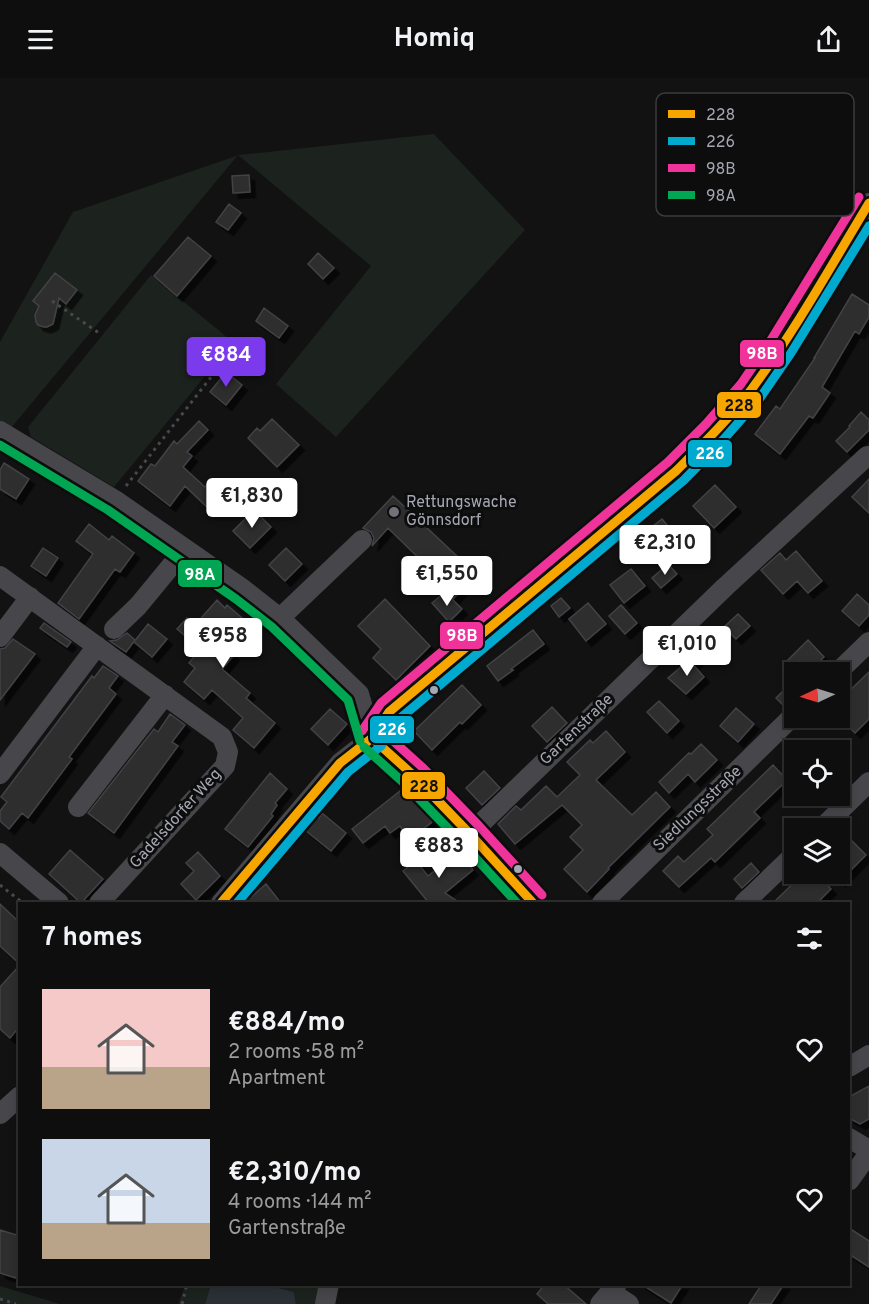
<!DOCTYPE html>
<meta charset="utf-8">
<style>
:root{--surface:#0e0e0e;--page:#1c1c1c;--text:#f1f3f6;--muted:#9b9c9e;--line:#2e2e2e;--accent:#7c3aed}
body{margin:0;font-family:Overpass,sans-serif;background:var(--page);color:var(--text);height:100vh;display:flex;flex-direction:column;font-size:22px;white-space:nowrap}
*{box-sizing:border-box;margin:0}
p{font-size:20px;color:var(--muted)}
.icon{flex:none;width:33px;height:33px;fill:none;stroke:currentColor;stroke-width:2;stroke-linecap:round;stroke-linejoin:round}
.map{position:relative;flex:1;overflow:hidden}
.sheet{position:absolute;left:18px;top:824px;width:832px;height:384px;display:flex;flex-direction:column;background:var(--surface);border-radius:0px;box-shadow:0 3px 9px #0003,0 0 0 2px var(--line)}
.sheet>*{flex:none}
.needle{width:39px;rotate:266deg}
.tools{position:absolute;left:784px;top:584px;display:grid;gap:12px}
.tools a{display:grid;place-items:center;width:66px;height:66px;border-radius:0px;background:var(--surface);box-shadow:0 3px 9px #0003,0 0 0 2px var(--line);font-size:30px}
.price{position:absolute;translate:-50% -51px;padding:0 14px;border-radius:6px;background:#fff;color:#222;font-size:20px;line-height:39px;filter:drop-shadow(0 2px 3px #0008)}
.price::after{content:'';position:absolute;left:50%;top:36px;width:18px;height:14px;margin-left:-9px;background:inherit;clip-path:polygon(0 0,100% 0,50% 100%)}
.price.selected{background:var(--accent);color:#fff}
ul{padding:0;list-style:none}
li{display:flex;align-items:center;gap:18px;height:150px;padding:0 24px}
li span{display:grid;place-items:center;flex:none;width:168px;height:120px;border-radius:0px;color:#555}
li>.icon{margin-inline-start:auto}
span .icon{width:72px;height:72px;fill:#fffc;stroke-width:1}
li b{font-size:26px}
h2{display:flex;justify-content:space-between;align-items:center;height:72px;padding:0 24px;font-size:26px}
header{display:flex;justify-content:space-between;align-items:center;height:78px;padding:0 24px;background:var(--surface);font-size:27px;font-weight:700}
.map>svg:first-child{display:block}
</style>
<header><svg class="icon" aria-label="menu" viewBox="0 0 24 24"><path d="M4 6h16M4 12h16M4 18h16"/></svg>Homiq<svg class="icon" aria-label="share" viewBox="0 0 24 24"><path d="M12 15V3M7 8l5-5 5 5M5 13v7h14v-7"/></svg></header>
<div class="map">
<svg width="869" height="1226" viewBox="0 0 869 1226">
<defs>
<filter id="shadow"><feDropShadow dx="5.5" dy="5.5" stdDeviation="0" flood-color="#0009"/></filter>
</defs>
<rect width="100%" height="100%" fill="#121213"/>
<path fill="#1c221d" d="M434 56 525 152 336 359 276 306 371 188 238 77 11 350 0 343V264L73 134 239 77Z
M151 197 233 264 114 409 31 359 28 349Z
M186 1206H211L205 1226H178Z
M263 1206H329L325 1226H296L294 1214Z
M0 1208 60 1226H0Z"/>
<path fill="#2a3036" d="M211 1206H263L294 1214 296 1226H205Z"/>
<path fill="#2d2d2e" stroke="#424246" stroke-width="1.5" filter="url(#shadow)" d="M249 97 250 114 233 115 232 98Z
M229 126 241 135 228 152 216 144Z
M188 159 211 178 177 218 154 198Z
M318 175 334 190 323 201 308 186Z
M55 195 77 212 66 226 59 220 53 246 47 249H44L38 247 36 244 35 237 39 228 33 223Z
M852 216 869 227V239L859 256 855 253 822 309 830 315 813 340 809 338 780 376 755 356 776 328 780 331 815 280H814Z
M264 230 288 248 279 260 256 243Z
M226 294 242 307 226 327 210 314Z
M861 334 869 342V352L847 374 836 363 850 349 849 348Z
M272 341 299 367 277 389 248 360 257 350 260 353Z
M199 343 208 352 187 374 192 378 183 389 205 409 212 402 227 415 211 433 185 408 170 428 138 403 151 386 155 388 174 363 177 366Z
M4 385 29 401 16 421 0 411V392Z
M869 401V435L852 419Z
M715 407 736 429 714 450 693 428Z
M393 418 476 496 453 521 431 501 435 496 388 450 372 468 374 460 371 454 363 450Z
M254 432 271 449 250 470 233 453Z
M662 441 673 454 659 466 648 452Z
M89 446 109 462 112 458 134 475 120 494 115 491 79 541 58 525 93 476 76 463Z
M43 470 58 480 46 498 31 488Z
M286 470 302 486 285 503 269 487Z
M796 473 822 503 808 515 797 503 783 516 761 492 780 475 786 482Z
M668 486 677 496 661 510 652 500Z
M631 491 645 508 624 525 610 507Z
M445 514 462 531 449 544 432 525Z
M857 516 869 527V537L859 548 842 533Z
M561 520 570 530 559 539 551 528Z
M385 521 430 568 396 602 373 580 381 571 358 548Z
M217 522 225 530 227 527 248 545 226 570 234 577 222 591 250 615 246 620 275 645 254 670 233 652 243 640 212 612 204 621 184 604 195 590 189 585 200 571 177 551 187 540 195 547Z
M588 525 606 546 586 563 569 541Z
M621 527 637 545 625 556 609 538Z
M738 536 750 548 736 561 724 549Z
M44 545 71 564 67 569 40 550Z
M148 546 167 561 152 579 134 564Z
M533 552 544 566 511 591 513 592 498 603 487 588Z
M696 554 711 569 694 586 679 570Z
M127 555 135 562 126 574 110 563 117 562Z
M13 561 35 576 0 622V571L5 570Z
M808 562 824 579 808 594H799L788 582Z
M689 582 704 599 686 616 668 600Z
M103 588 118 598 109 610 116 616 69 679 72 681 28 740 22 735 9 751 0 743V733L7 724 1 719 92 598 94 600Z
M869 594V641L855 655 840 640V622Z
M462 607 481 627 462 646 460 644 432 672 414 653Z
M788 608 795 615V624L791 625 785 629 776 620Z
M659 623 679 643 667 655 647 634Z
M552 629 567 645 547 664 532 648Z
M736 630 754 646 738 664 720 648Z
M330 631 347 646 328 667 311 651Z
M170 636 185 647 172 664 178 668 114 755 88 735 154 651 158 654Z
M606 653 625 674 596 702 632 737 656 714 670 729 608 790 609 791 587 814 564 791 583 772 570 759 582 747 562 727 515 766 498 746 516 728 521 732 546 708 557 719 580 697 567 684 590 662 593 665Z
M701 666 717 682 695 704 688 696 669 715 659 704 689 675 691 676Z
M773 687 787 702 754 734 760 740 717 782 715 784 711 780 679 809 663 793 678 778 684 784 713 757 707 751Z
M484 693 500 710 482 727 466 710Z
M270 695 287 711 275 725 277 727 271 736 273 738 248 769 225 751Z
M405 709 432 744 410 761 400 748 390 755 385 748 363 765 352 751Z
M322 735 346 755 331 773 305 752 316 738 319 740Z
M849 760 866 777 840 803V770Z
M70 772 103 801 81 825 49 796Z
M198 774 220 798 196 822 181 806 194 793 186 785Z
M458 774 473 792 445 815 460 825H429L403 793 416 783 428 798Z
M751 785 759 794 742 810 734 801Z
M804 795H816L831 811 817 825H773Z
M266 806 281 825H244Z
M0 826 20 845V886L0 868Z
M20 887V948L10 960 0 951V909Z
M869 1008V1041L860 1046 849 1040V1019Z
M849 1150 869 1163V1189L849 1176Z
M0 1152 20 1158V1187L16 1200 0 1195Z
M545 1206H563L586 1226H548L537 1216Z
M641 1206H683L671 1225Z
M762 1206H784L771 1226H749Z"/>
<g fill="none" stroke-linecap="round" stroke-linejoin="round">
<path stroke="#48494c" stroke-width="3" stroke-dasharray="3 4.5" stroke-linecap="butt" d="M52 223 99 255
M126 408 215 294 242 265
M0 807 23 825
M0 1221 16 1226
M182 1226 187 1206"/>
<path stroke="#47474b" stroke-width="20" d="M0 353 115 422 243 511 280 540 359 616 372 660
M0 498 222 659 228 674 225 688 99 825
M280 540 362 462
M114 551 138 528 185 471
M0 559 30 519
M838 594 869 564
M372 660 413 697 470 756 533 825
M0 696 97 568
M78 729 165 617
M822 750 869 704
M470 756 725 509 867 378H869
M0 775 59 825
M221 825 340 685 372 660 389 634 676 393 715 354 750 313 781 269 869 125
M602 825 795 636
M744 825 795 776
M849 989 869 977
M0 1036 20 1018
M849 1060 869 1072
M849 1103 869 1075
M611 1214 629 1226
M325 1226 329 1206
M600 1226 617 1206"/>
<g stroke="#0d0d0e" stroke-width="14">
<path id="bus-1" d="M372 660 413 697 470 756 533 825
M221 825 340 685 372 660 389 634 676 393C702 367 729 341 751 312 795 253 831 188 869 125"/>
</g>
<g stroke="#0d0d0e" stroke-width="14">
<path id="bus-2" d="M237 825 348 694 381 668 398 642 684 402 723 362 760 320 791 275 869 148"/>
</g>
<g stroke="#0d0d0e" stroke-width="14">
<path id="bus-3" d="M380 651 422 689 479 748 542 817
M362 653 381 625 668 384 706 346 741 306 771 262 859 119"/>
</g>
<g stroke="#0d0d0e" stroke-width="14">
<path id="bus-4" d="M0 367 108 432 236 521 272 549 348 622 360 663
M364 669 405 706 461 764 517 825"/>
</g>
<use href="#bus-1" stroke="#f7a600" stroke-width="9"/>
<use href="#bus-2" stroke="#00a9ce" stroke-width="9"/>
<use href="#bus-3" stroke="#ef339a" stroke-width="9"/>
<use href="#bus-4" stroke="#00a651" stroke-width="9"/>
</g>
<circle fill="#72737a" stroke="#0d0d0e" stroke-width="2" cx="394" cy="434" r="6"/>
<g fill="#a5a7b2" stroke="#0d0d0e" stroke-width="2">
<circle cx="434" cy="612" r="5"/>
<circle cx="518" cy="791" r="5"/>
</g>
<g text-anchor="middle" dominant-baseline="central" stroke-width="6" stroke-linejoin="round" paint-order="stroke">
<g font-size="16" fill="#a5a7b2" stroke="#0d0d0e" text-anchor="start">
<text x="406" y="425">Rettungswache<tspan x="406" dy="18">Gönnsdorf</tspan></text>
</g>
<g font-size="16" fill="#a5a7b2" stroke="#0d0d0e">
<text transform="translate(577 652) rotate(-44)">Gartenstraße</text>
<text transform="translate(698 731) rotate(-44)">Siedlungsstraße</text>
<text transform="translate(176 741) rotate(-48)">Gadelsdorfer Weg</text>
</g>
</g>
<rect x="656" y="15" width="198" height="123" rx="9" fill="#0d0d0e" stroke="#3b3b3f" stroke-width="1.5"/>
<rect x="668" y="32" width="27" height="8" fill="#f7a600"/>
<rect x="668" y="59" width="27" height="8" fill="#00a9ce"/>
<rect x="668" y="86" width="27" height="8" fill="#ef339a"/>
<rect x="668" y="113" width="27" height="8" fill="#00a651"/>
<g font-size="16" fill="#a5a7b2">
<text x="706" y="42">228</text>
<text x="706" y="69">226</text>
<text x="706" y="96">98B</text>
<text x="706" y="123">98A</text>
</g>
<g stroke="#0d0d0e" stroke-width="2">
<rect x="739" y="261" width="46" height="29" rx="6" fill="#ef339a"/>
<rect x="716" y="313" width="46" height="28" rx="6" fill="#f7a600"/>
<rect x="687" y="361" width="46" height="29" rx="6" fill="#00a9ce"/>
<rect x="177" y="481" width="46" height="29" rx="6" fill="#00a651"/>
<rect x="439" y="543" width="45" height="29" rx="6" fill="#ef339a"/>
<rect x="369" y="637" width="46" height="29" rx="6" fill="#00a9ce"/>
<rect x="401" y="693" width="45" height="29" rx="6" fill="#f7a600"/>
</g>
<g font-size="16" text-anchor="middle" font-weight="bold" fill="#fff">
<text x="762" y="281">98B</text>
<text x="710" y="381">226</text>
<text x="200" y="502">98A</text>
<text x="462" y="563">98B</text>
<text x="392" y="657">226</text>
</g>
<g font-size="16" text-anchor="middle" font-weight="bold" fill="#111">
<text x="739" y="333">228</text>
<text x="424" y="714">228</text>
</g>
</svg>
<div class="tools">
<a><svg class="needle" viewBox="-14 -14 28 28"><path d="M0-13l5 13h-10z" fill="#e53935"/><path d="M0 13l5-13h-10z" fill="#9b9c9e"/></svg></a>
<a><svg class="icon" aria-label="locate" viewBox="0 0 24 24"><circle cx="12" cy="12" r="6"/><path d="M12 2v4M12 18v4M2 12h4M18 12h4"/></svg></a>
<a><svg class="icon" aria-label="layers" viewBox="0 0 24 24"><path d="M12 4l9 5-9 5-9-5zM3 14l9 5 9-5"/></svg></a>
</div>
<b class="price selected" style="left:226px;top:310px">€884</b>
<b class="price" style="left:252px;top:451px">€1,830</b>
<b class="price" style="left:665px;top:498px">€2,310</b>
<b class="price" style="left:447px;top:529px">€1,550</b>
<b class="price" style="left:223px;top:591px">€958</b>
<b class="price" style="left:687px;top:599px">€1,010</b>
<b class="price" style="left:439px;top:801px">€883</b>
<section class="sheet">
<h2>7 homes<svg class="icon" aria-label="filters" viewBox="0 0 24 24"><path d="M4 7h16M4 17h16"/><circle cx="9" cy="7" r="2"/><circle cx="15" cy="17" r="2"/></svg></h2>
<ul>
<li><span style="background:linear-gradient(#f6c9c9 65%,#b9a48a 0)"><svg class="icon" aria-label="home" viewBox="0 0 24 24"><path d="M3 11l9-7 9 7M6 9v11h12V9"/></svg></span><div><b>€884/mo</b><p>2 rooms · 58 m²</p><p>Apartment</p></div><svg class="icon" aria-label="heart" viewBox="0 0 24 24"><path d="M12 20l-8-8c-3-5 5-10 8-4 3-6 11-1 8 4z"/></svg></li>
<li><span style="background:linear-gradient(#c9d6e8 70%,#b9a48a 0)"><svg class="icon" aria-label="home" viewBox="0 0 24 24"><path d="M3 11l9-7 9 7M6 9v11h12V9"/></svg></span><div><b>€2,310/mo</b><p>4 rooms · 144 m²</p><p>Gartenstraße</p></div><svg class="icon" aria-label="heart" viewBox="0 0 24 24"><path d="M12 20l-8-8c-3-5 5-10 8-4 3-6 11-1 8 4z"/></svg></li>
</ul>
</section>
</div>
